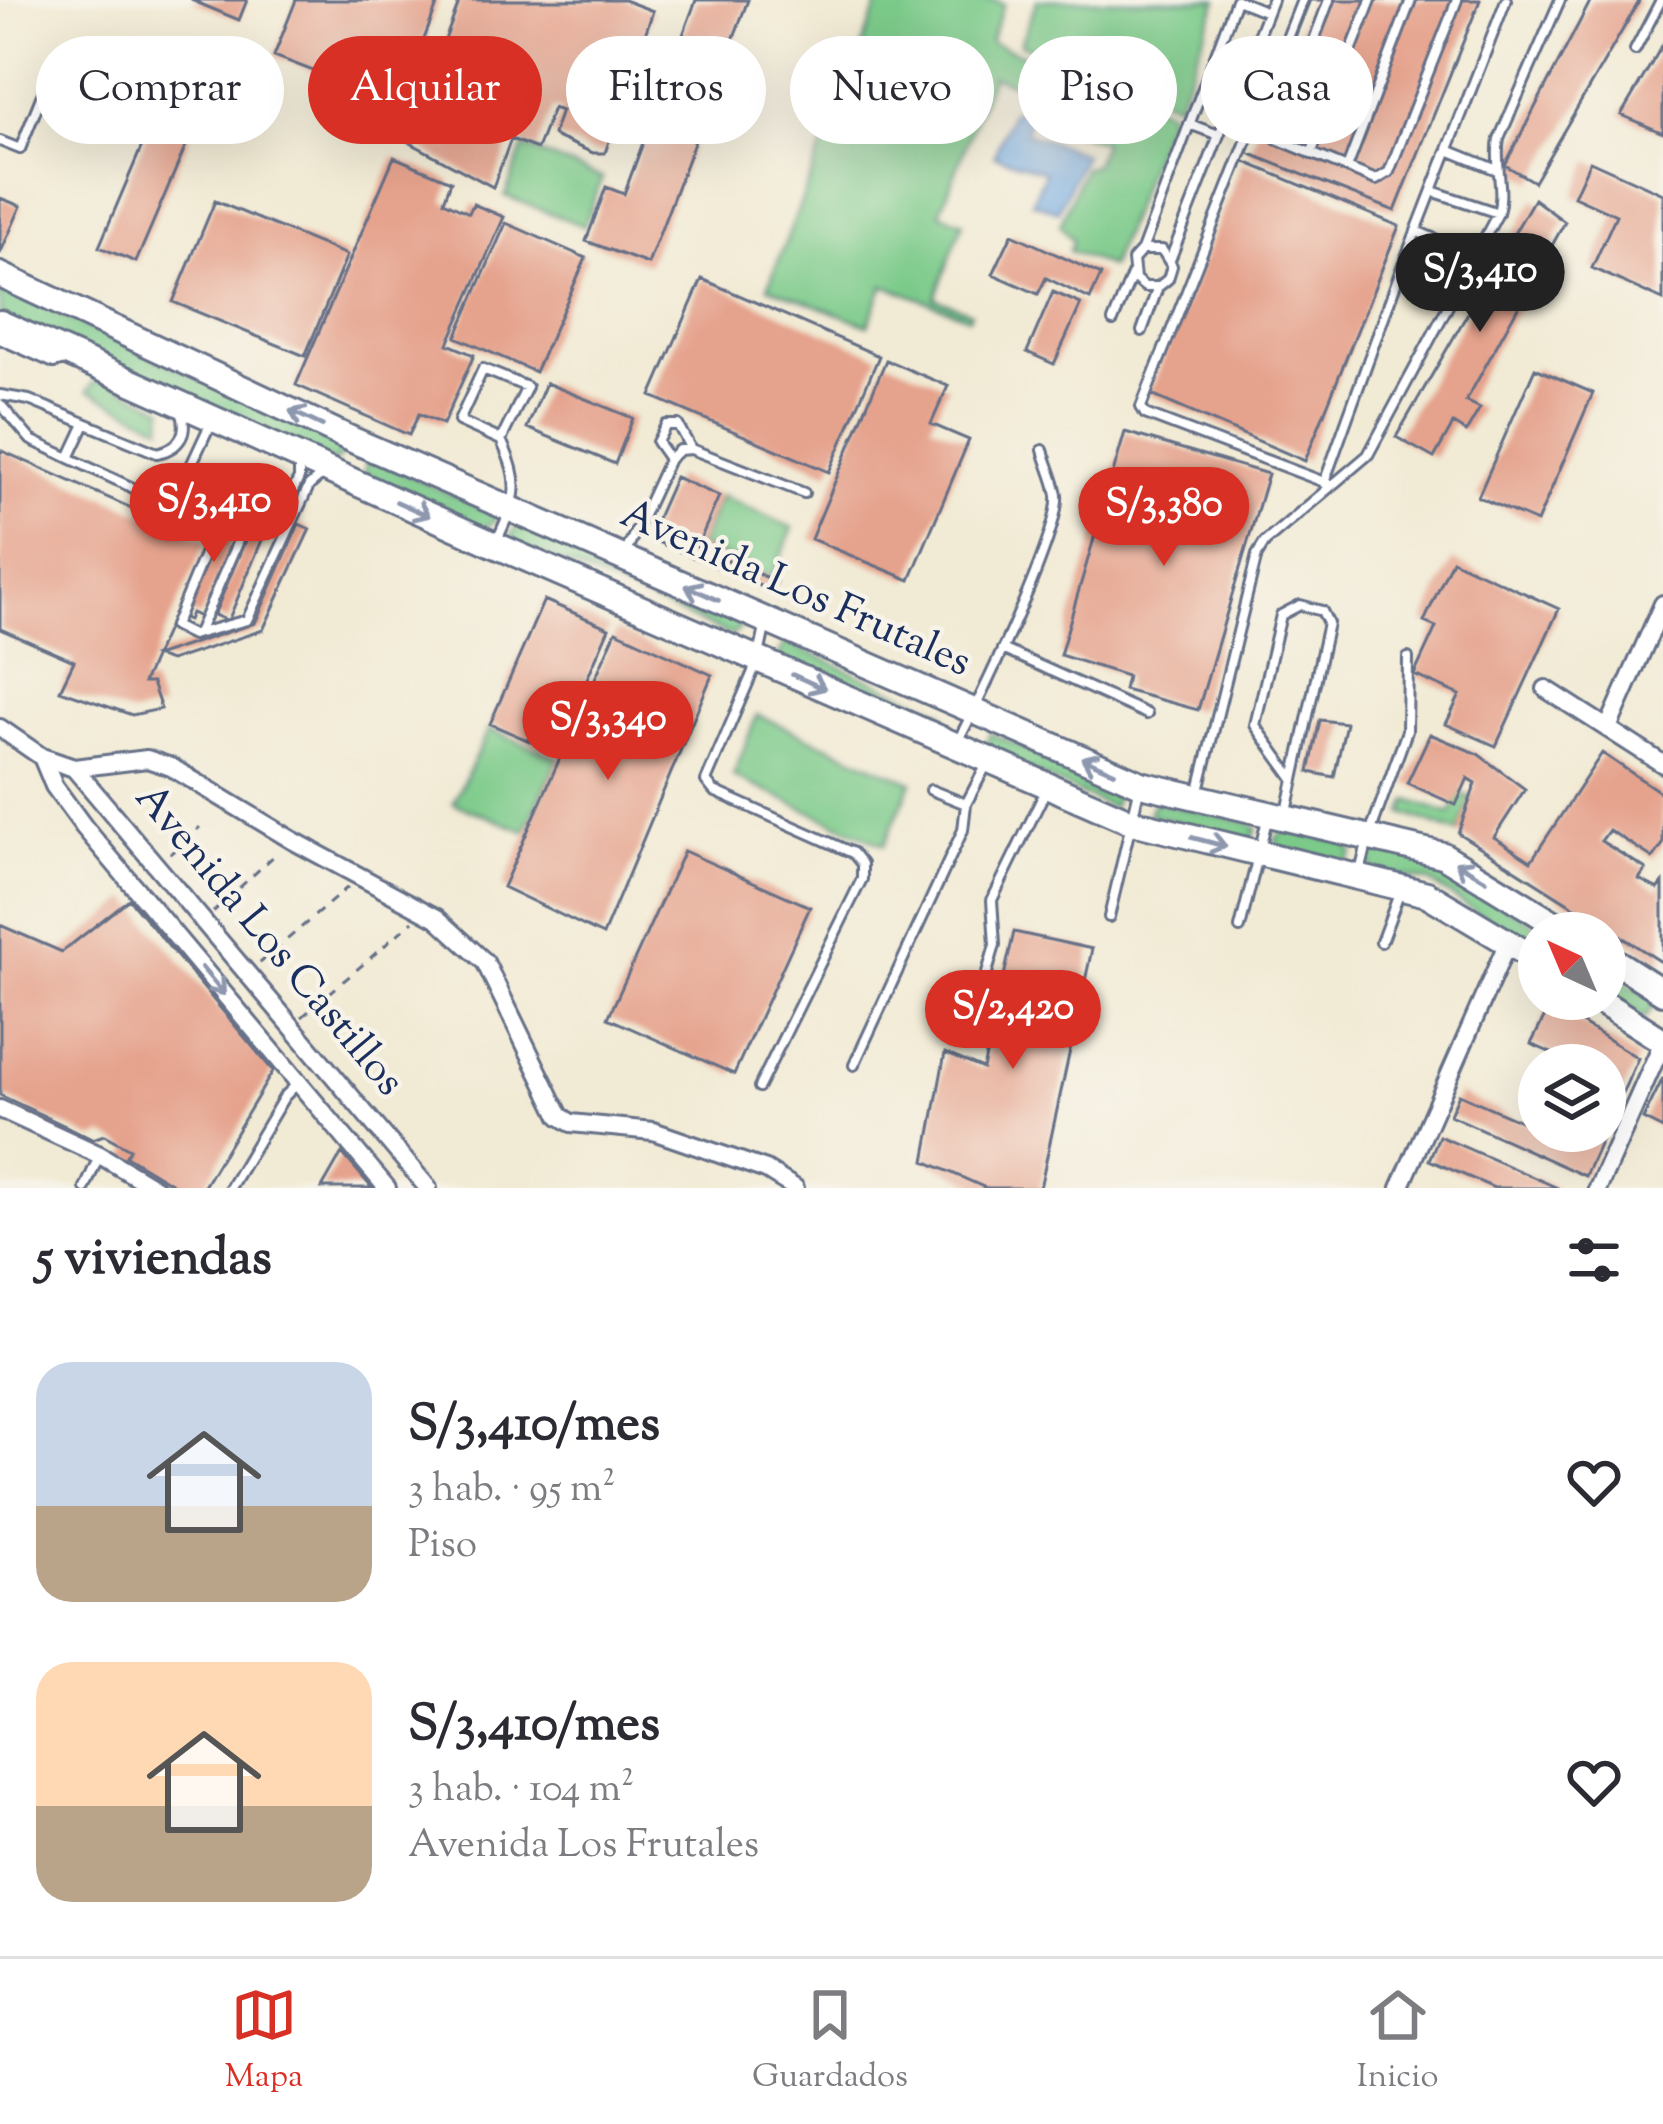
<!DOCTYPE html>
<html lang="es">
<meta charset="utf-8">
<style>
:root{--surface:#fff;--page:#f2f2f3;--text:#2b2b33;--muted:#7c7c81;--line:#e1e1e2;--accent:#d93025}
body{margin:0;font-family:"Sorts Mill Goudy",serif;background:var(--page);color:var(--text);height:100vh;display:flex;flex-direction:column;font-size:45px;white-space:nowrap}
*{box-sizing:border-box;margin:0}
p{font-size:39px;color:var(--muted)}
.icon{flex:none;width:66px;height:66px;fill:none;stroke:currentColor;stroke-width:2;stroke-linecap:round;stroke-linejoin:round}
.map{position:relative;height:1188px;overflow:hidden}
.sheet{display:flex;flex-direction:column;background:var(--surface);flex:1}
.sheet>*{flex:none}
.banner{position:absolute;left:36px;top:36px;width:1593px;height:108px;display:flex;gap:24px}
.needle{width:78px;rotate:316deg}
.tools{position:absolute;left:1518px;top:912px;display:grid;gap:24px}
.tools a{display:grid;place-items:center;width:108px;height:108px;border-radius:50%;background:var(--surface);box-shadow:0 12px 48px #0002;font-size:60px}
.price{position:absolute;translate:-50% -102px;padding:0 27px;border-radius:42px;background:var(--accent);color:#fff;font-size:39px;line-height:78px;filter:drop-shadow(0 3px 6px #0008)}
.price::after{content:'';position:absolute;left:50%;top:72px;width:36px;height:27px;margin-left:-18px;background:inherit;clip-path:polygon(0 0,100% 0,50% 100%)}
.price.on{background:#222;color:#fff}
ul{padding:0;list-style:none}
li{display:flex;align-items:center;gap:36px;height:300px;padding:0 36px}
li span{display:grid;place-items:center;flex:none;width:336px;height:240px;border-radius:36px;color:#555}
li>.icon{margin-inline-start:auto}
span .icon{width:144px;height:144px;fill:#fffc;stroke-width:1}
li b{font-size:51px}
h2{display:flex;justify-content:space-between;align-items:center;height:144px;padding:0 36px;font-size:51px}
.chip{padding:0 42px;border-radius:54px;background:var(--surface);box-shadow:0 12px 48px #0002;font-size:42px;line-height:108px}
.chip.on{background:var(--accent);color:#fff}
.dock{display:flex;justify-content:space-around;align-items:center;height:168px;border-top:3px solid var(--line);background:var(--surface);font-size:33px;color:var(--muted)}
.dock a{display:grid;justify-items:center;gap:6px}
.dock .on{color:var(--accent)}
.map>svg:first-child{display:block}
</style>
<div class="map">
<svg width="1663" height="1188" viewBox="0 0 1663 1188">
<rect width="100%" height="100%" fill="#f7f3e8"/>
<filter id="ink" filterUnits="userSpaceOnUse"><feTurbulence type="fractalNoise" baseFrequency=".00833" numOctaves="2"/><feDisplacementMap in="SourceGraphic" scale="24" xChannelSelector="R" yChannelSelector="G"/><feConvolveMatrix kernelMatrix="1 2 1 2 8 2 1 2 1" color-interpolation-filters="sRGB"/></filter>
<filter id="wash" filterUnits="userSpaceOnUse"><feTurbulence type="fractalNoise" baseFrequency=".004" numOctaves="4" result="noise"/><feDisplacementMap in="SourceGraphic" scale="48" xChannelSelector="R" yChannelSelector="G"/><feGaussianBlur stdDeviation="2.7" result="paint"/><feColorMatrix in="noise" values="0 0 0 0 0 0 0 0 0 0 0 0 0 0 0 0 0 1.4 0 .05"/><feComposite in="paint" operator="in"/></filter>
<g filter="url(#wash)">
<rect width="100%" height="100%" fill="#f1ead4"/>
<path fill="#7bca8a" stroke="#4b7c74" stroke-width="3" d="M880 0H993L1004 4 990 42 1170 111 1110 267 1069 251 1073 241 1060 225 1084 168 1095 164 1103 142 1043 119 1050 98 992 76 940 213 963 222 935 298 971 312 969 317 884 285 868 325 768 287Z
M1037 0H1218L1177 104 1020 44Z
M524 147 602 178 584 226 505 196Z
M0 287 337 442 341 456 335 463 0 316Z
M104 379 164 408 162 426 88 391 94 382Z
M373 459 494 514 496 520 482 530 364 473 367 461Z
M721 496 793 528 772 577 699 546Z
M517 525 740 621 741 627 732 636 514 543 511 536Z
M785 642 941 711 945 716 938 728 777 660Z
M757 715 912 782 884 845 733 776Z
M489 729 558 758 525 831 453 803Z
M990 733 1119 789 1112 808 984 750Z
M1460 794 1471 797 1458 833 1403 813 1409 800 1451 814Z
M1154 802 1248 822 1257 829 1250 841 1148 814Z
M1285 830 1346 843 1353 853 1346 864 1280 849 1275 839Z
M1377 850 1433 862 1550 933H1539L1537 950 1429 882 1374 871 1369 861Z
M1605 969 1657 1002 1644 1019 1605 994Z"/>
<path fill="#75aae2" stroke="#486ca0" stroke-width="3" d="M1012 110 1029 116 1026 133 1084 154 1058 211 1032 202 1045 172 994 155Z"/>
<g id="blocks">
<path fill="#e5a28c" d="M191 0H247L239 20Z
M296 0H439L399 104 274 56Z
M460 0H624L653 11 605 153H593L556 137 553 134 561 111 553 108 537 149 511 139 493 187 407 141Z
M696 0H748L648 264 586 241 606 187 624 194Z
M1310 0H1480L1395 211 1248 153Z
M1591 0H1640L1534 182 1505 165Z
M1663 44V133L1621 115Z
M153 120 190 136 136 262 99 247Z
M394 157 451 181 444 201 469 213 473 204 504 217 448 344 474 355 443 424 419 414 409 435 296 385Z
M1243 161 1399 226 1305 461 1149 394Z
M1590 161 1663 194V300L1592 268 1616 215 1574 196Z
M0 198 21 206 0 254Z
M1534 199 1565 222 1466 401 1480 408 1466 432 1453 424 1434 458 1396 437Z
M215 201 347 255 305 356 173 302Z
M506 223 586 258 535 372 456 337Z
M1012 234 1101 275 1090 299 1046 278 1038 294 993 274Z
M1426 256 1457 269 1448 291 1417 278Z
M702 279 879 356 829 472 651 396Z
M1053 292 1081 304 1054 364 1027 352Z
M886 360 948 386 931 424 969 440 910 580 811 539Z
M1535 368 1593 393 1537 522 1478 497Z
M546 383 633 418 615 464 527 428Z
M1125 432 1268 474 1198 710 1124 690 1127 676 1060 655Z
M0 450 206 541 143 683H152L161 709 132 715 60 690 74 661 0 629Z
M675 477 719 496 697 547 777 582 772 591 648 538Z
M229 510 244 517 200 617 191 613 188 620 182 617Z
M253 522 267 528 228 621 214 615Z
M299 524 310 529 263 630 170 661 155 656 255 623Z
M1452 560 1559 609 1496 746 1446 724 1460 695 1414 675 1436 627 1424 622Z
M544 600 609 628 555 752 490 724Z
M616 631 712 675 603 935 503 887Z
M1320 720 1346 723 1334 777 1309 772Z
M1430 734 1478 754 1525 789 1494 837 1531 861 1602 753 1663 794V844L1653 858 1609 830 1601 841 1646 869 1639 879 1658 889 1663 883V963L1458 833 1476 783 1468 778 1456 805 1407 783Z
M684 851 810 907 734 1074 608 1018Z
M129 899 273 1071 203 1188H179L126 1156 130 1149 104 1135 93 1139 0 1095V925L62 952Z
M1014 932 1092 949 1040 1188H986L925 1161 945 1053 983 1069Z
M1551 1004 1638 1058 1585 1176 1450 1115 1459 1094 1525 1123 1539 1092V1131H1605V1065H1551L1556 1055 1531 1044Z
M1663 1078V1129L1643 1119Z
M1439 1136 1558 1188H1494L1429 1160Z
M342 1153 372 1188H322Z"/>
</g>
</g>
<g filter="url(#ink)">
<use href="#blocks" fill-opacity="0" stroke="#667087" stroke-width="3"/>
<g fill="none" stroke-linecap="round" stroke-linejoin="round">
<g stroke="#667087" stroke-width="14">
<path id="service" d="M1237 0 1267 12
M1302 0 1141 407 1145 414 1332 485
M1329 0 1277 139 1376 180 1389 172 1457 0
M1635 50 1661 0
M1189 124 1219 135
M0 141 20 149 48 80
M1448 150 1497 170
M1311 154 1371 0
M1347 168 1411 0
M1432 191 1498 213
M1416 231 1475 256
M1170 260 1272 0
M1158 287H1145L1135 279 1133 260 1142 250 1236 0
M1113 321 1132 275
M1142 331 1158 287 1168 279 1172 266 1162 250H1143
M0 339 54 363 65 360
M0 395 29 400 157 453C180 448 189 433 181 411
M0 404 31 440 167 504 174 502 207 431 214 426
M69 458 85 424
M669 459 657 442 666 425H678L691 449
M299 462V478L277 525 225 504 174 626 192 635 247 620 309 486 323 474
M1324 483 1399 275 1506 0
M497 540C517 497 522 485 501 440L459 421 483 369 527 387 501 440
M624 556 669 459 679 450 691 449 804 493
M198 633 250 513
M1002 649 1147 714
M959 739C980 699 1061 532 1057 495 1055 481 1047 464 1043 450
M931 790 966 804
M1198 794 1257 555 1265 542 1368 455 1498 213C1505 189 1494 164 1499 139L1560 0
M1287 812 1328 623 1322 611 1300 605 1281 615 1255 725 1293 778
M1359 876 1369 836 1407 731 1408 658
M1109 917 1140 786
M1240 928 1267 820
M1381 942 1399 894
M969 1036 995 945 992 900 1047 788
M854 1065 963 830 966 804 988 762
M759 1087 862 879V864L853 853 714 791 706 781 758 660 766 623
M85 1188 99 1156
M230 1188 284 1097 297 1084"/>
</g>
<g stroke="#667087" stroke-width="22">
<path id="minor" d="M1546 689 1663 764
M0 728 42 757 74 768 428 1188
M1608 728 1663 604
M42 757 54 786 84 827 387 1188
M74 768 147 759 171 767 292 840 437 918 485 962 560 1116 571 1123 653 1131 766 1170 795 1188
M0 1109 100 1155 155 1188
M1400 1188 1508 942
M1598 1188 1663 1042"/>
</g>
<g stroke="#667087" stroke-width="30">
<path id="secondary" d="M0 275 355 441 1141 784 1443 855 1570 933
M0 323 495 545 1132 822 1427 894 1539 961
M1605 955 1663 992
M1597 999 1663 1041"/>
</g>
<path stroke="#667087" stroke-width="3" stroke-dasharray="9 9" stroke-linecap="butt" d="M170 854 200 827
M213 912 277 853
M260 963 348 887
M302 1017 413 921"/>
<use href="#service" stroke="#fff" stroke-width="8"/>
<use href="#minor" stroke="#fff" stroke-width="16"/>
<use href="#secondary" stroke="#fff" stroke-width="24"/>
</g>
<defs><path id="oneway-shaft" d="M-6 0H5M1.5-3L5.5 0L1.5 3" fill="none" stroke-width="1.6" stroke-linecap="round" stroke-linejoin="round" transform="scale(3)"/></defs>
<g stroke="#8d97ae">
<use href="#oneway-shaft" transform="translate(306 418) rotate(-155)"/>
<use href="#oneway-shaft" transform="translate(413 509) rotate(24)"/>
<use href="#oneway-shaft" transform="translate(702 593) rotate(-156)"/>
<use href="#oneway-shaft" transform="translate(809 682) rotate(24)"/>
<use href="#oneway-shaft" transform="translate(1098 765) rotate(-156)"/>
<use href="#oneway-shaft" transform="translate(1209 842) rotate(15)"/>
<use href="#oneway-shaft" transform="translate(1471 871) rotate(-149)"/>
<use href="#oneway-shaft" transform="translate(213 981) rotate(50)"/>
</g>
</g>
<g text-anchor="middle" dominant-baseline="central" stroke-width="9" stroke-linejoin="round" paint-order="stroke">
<g font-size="42" fill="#1b2f5e" stroke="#f7f3e8">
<text transform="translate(795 590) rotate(24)">Avenida Los Frutales</text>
<text transform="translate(268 941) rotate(50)">Avenida Los Castillos</text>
</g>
</g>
</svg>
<div class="tools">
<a><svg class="needle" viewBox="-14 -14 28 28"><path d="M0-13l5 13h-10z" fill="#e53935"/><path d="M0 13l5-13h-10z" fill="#7c7c81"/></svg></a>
<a><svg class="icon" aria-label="layers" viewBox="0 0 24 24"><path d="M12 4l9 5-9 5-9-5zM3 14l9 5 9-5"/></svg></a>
</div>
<b class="price on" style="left:1480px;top:335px">S/3,410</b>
<b class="price" style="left:214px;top:565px">S/3,410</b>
<b class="price" style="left:1164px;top:569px">S/3,380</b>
<b class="price" style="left:608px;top:783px">S/3,340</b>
<b class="price" style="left:1013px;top:1072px">S/2,420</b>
<div class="banner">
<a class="chip">Comprar</a>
<a class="chip on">Alquilar</a>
<a class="chip">Filtros</a>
<a class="chip">Nuevo</a>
<a class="chip">Piso</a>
<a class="chip">Casa</a>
</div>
</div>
<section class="sheet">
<h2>5 viviendas<svg class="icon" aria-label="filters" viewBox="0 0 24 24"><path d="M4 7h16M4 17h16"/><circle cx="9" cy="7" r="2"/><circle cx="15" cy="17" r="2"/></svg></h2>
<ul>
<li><span style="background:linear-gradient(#c9d6e8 60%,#b9a48a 0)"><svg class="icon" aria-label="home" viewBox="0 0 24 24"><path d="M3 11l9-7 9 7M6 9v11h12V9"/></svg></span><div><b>S/3,410/mes</b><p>3 hab. · 95 m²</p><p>Piso</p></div><svg class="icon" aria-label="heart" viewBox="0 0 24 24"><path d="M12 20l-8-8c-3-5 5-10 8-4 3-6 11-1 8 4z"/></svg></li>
<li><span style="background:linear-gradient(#ffd9b3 60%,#b9a48a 0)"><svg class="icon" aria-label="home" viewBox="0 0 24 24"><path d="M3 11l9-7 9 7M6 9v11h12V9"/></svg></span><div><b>S/3,410/mes</b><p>3 hab. · 104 m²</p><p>Avenida Los Frutales</p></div><svg class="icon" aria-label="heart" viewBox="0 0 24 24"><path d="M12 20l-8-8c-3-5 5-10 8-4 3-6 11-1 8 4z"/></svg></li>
</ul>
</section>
<nav class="dock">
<a class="on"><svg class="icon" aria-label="map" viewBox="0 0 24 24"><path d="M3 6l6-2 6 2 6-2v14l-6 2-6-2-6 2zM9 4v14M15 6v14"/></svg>Mapa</a>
<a><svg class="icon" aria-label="saved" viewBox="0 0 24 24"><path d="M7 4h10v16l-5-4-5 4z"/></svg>Guardados</a>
<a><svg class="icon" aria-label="home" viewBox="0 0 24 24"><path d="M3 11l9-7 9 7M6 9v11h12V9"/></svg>Inicio</a>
</nav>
